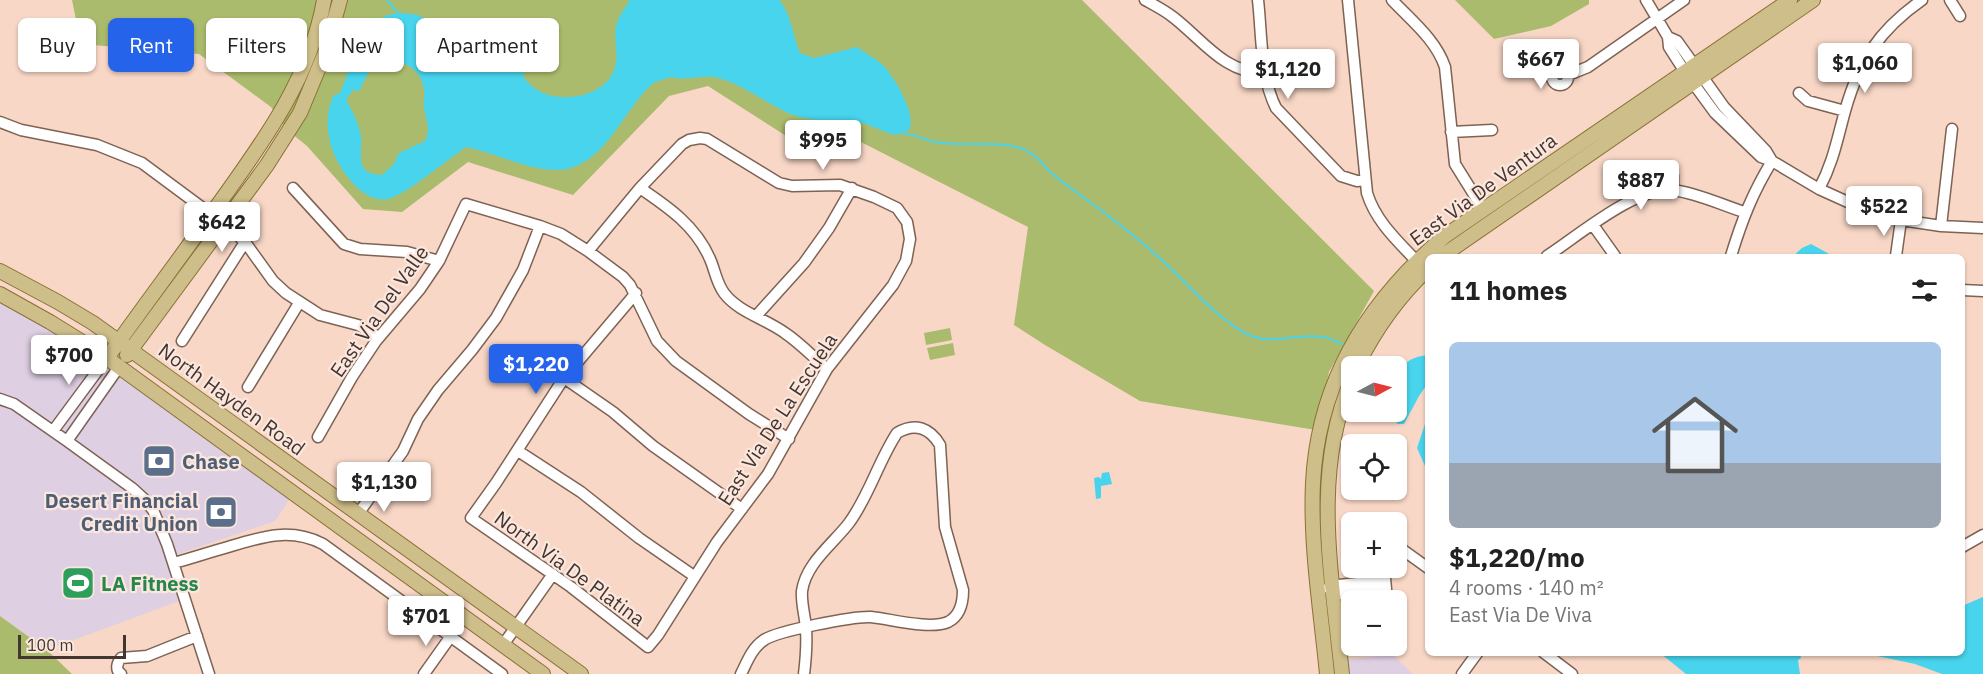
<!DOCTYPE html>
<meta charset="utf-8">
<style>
:root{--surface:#fff;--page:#f6f6f6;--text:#222;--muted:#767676;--accent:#2563eb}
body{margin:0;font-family:"IBM Plex Sans",sans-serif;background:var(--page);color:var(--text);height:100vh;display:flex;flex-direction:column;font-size:22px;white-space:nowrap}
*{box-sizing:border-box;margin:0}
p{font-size:20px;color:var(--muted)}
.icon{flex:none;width:33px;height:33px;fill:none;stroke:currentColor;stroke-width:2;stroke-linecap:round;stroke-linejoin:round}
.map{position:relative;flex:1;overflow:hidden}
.sheet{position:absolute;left:1425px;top:254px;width:540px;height:402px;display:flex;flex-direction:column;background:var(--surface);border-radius:9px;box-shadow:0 2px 4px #0004}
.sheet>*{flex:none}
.banner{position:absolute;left:18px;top:18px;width:570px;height:54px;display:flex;gap:12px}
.needle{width:39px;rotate:83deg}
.buttons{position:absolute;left:1341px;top:356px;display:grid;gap:12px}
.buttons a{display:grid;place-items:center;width:66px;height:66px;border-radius:9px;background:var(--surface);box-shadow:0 2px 4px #0004;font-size:30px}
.scale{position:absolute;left:18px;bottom:15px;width:108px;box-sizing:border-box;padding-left:6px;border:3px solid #433630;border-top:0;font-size:16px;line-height:21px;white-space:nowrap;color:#433630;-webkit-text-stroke:4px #fbe7dd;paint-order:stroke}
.price{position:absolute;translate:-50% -51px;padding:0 14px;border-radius:6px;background:#fff;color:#222;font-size:20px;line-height:39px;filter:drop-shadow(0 2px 3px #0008)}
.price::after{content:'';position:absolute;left:50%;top:36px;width:18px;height:14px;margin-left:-9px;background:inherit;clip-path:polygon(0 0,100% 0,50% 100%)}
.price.active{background:var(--accent);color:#fff}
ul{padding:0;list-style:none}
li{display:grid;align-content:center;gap:12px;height:318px;padding:0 24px}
li span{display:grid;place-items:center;height:186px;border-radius:9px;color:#555}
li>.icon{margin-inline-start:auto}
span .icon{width:108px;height:108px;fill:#fffc;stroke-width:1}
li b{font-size:26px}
h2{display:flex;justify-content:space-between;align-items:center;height:72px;padding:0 24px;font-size:26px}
.tag{padding:0 21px;border-radius:9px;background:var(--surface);box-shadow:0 2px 4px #0004;font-size:21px;line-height:54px}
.tag.active{background:var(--accent);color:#fff}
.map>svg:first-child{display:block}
</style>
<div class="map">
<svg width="1983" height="674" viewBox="0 0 1983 674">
<rect width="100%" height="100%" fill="#f8d7c6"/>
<path fill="#decfe2" d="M0 301 74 341 291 497 275 521 167 558 179 601 47 650 0 616Z
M1392 654 1413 674H1350L1348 660Z"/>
<path fill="#aabb6d" d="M72 0H1082L1374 291 1329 372 1316 430 1140 401 1045 345 1014 325 1028 227 857 140 797 143 708 86 669 96 573 195 468 162 402 212 363 209 307 146 286 129 271 107 199 54 81 44Z
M1455 0H1589V4L1551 26 1494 39Z
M950 328 952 340 926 345 924 333Z
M953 343 955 355 930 360 927 348Z
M0 616 47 650 72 674H0Z"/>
<path fill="#47d4ec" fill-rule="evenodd" d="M630 0H779C791 13 793 36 800 53L814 58 857 47C865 53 877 59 884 66 895 79 917 114 909 130L897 135C883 133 871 124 857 122 834 119 811 123 788 113 765 102 746 87 722 79 705 73 687 82 672 77 665 79 656 81 651 85 622 112 602 172 554 170 525 169 496 153 466 147 448 159 406 195 388 199 360 205 332 160 329 137 326 121 328 110 333 96L340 93 359 43 372 24 387 15 403 13 418 15 440 27 460 45 477 51 497 54 526 53 528 59 523 76C532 90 547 97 563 97 586 98 613 87 616 62 618 48 612 34 618 20 621 13 626 6 630 0ZM382 58C401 60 421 67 424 89 425 96 423 102 424 108 426 121 431 128 425 141L399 153 394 164 382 175C353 174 363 155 361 136 359 124 352 110 346 100L353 90 359 91 372 66Z
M1811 244 1833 256H1793L1802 248Z
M1428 355V383L1419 396 1404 424H1398L1394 421V411H1396C1396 383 1392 359 1428 355Z
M1428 415V473L1417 448Z
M1109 472 1112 484 1101 486V498L1096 499 1094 478 1099 477 1101 479 1102 473Z
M1983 597V674H1942L1915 664 1863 653 1962 652V606Z
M1660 653H1800L1801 658 1798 660 1800 674H1686Z"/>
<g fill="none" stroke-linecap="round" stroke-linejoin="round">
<path stroke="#47d4ec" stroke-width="2" d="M387 0 399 14
M902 131 905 134C916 134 924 140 935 142 963 148 1006 138 1029 152 1039 157 1047 170 1056 177 1093 205 1132 232 1166 264 1192 288 1217 319 1249 335 1277 348 1308 325 1342 344
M1371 359 1386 360 1405 370"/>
<g stroke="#7e6254" stroke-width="13">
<path id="minor" d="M1145 0C1154 5 1164 10 1173 17 1204 41 1223 72 1265 74
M1258 0C1262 35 1260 76 1276 108L1341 176 1357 181 1365 180
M1348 0 1367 193C1376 223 1401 244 1422 267
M1392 0C1412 21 1436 40 1445 67L1455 164 1483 209
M1646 0 1668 37 1669 47 1685 72 1715 113 1761 157 1772 161 1819 189 1861 208 1901 220 1941 226 1983 228
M1950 0 1960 16
M1668 37 1677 41 1724 107 1766 151 1772 161
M1552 77a8 8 0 1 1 16 0a8 8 0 1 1-16 0Z
M1568 75 1588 67 1684 0
M1799 93 1808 101 1845 111
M0 122 21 130 97 145 142 163 231 229 245 242 273 281 286 293 320 315 358 325 379 337
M1451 132 1492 130
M293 188 344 244 360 249 407 252 439 261
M640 188C668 207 696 226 710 259 715 270 716 282 724 293 738 312 766 319 785 333 800 343 813 357 827 369
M1819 189C1833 163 1837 140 1845 111 1859 61 1879 30 1922 0
M1673 190V176
M1593 225 1615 256
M1941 226 1952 129
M588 251 640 188 682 144 689 140 700 138 707 139 779 183 792 186 840 185 874 197 897 208 907 222 910 239 906 261 893 285 827 369 768 474 717 542 658 635 648 647 571 587 471 518 496 483 564 378 636 293
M1547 256C1578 236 1636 186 1673 190 1697 193 1722 205 1744 212
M1731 256C1742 220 1752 194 1772 161
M1896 256 1901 220
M1962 290 1983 291
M757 315 804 263 829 228 852 188
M182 341 245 242
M564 378 613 412 653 446 742 509
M248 387 299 303
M0 399 14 404 67 441 132 488 143 498 153 510 167 544 209 674
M53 431 107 358
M318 437 352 377 376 341 420 289 439 261 466 204 540 226 561 234 588 251 623 277 630 285 657 341 676 361 749 414 789 439
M67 441 119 367
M518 451 581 492 639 538 694 576
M358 514 403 451 418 419 438 390 472 350 496 318 523 270 540 226
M1396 545 1428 568
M1962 547 1983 535
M174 563C192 558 210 552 228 547 261 537 290 527 323 544L502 674
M1384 567 1387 600
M1328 588 1340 594 1386 589
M1333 590 1339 585 1385 580
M503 645 553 574
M1363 648 1391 645
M1543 652 1572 674
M121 674C115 670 117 663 121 658L147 656 197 636
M424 674 451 636
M741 674C747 662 752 648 764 640 777 631 854 616 871 617 891 619 930 630 948 622 960 616 963 602 963 590L945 527 940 445C930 428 915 422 897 433 878 462 869 496 849 523 833 544 806 563 802 591 801 603 805 616 806 628 807 644 806 658 804 674
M1462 674 1478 652"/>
</g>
<g stroke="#897236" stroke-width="16">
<path id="major" d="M1442 256 1813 0
M0 271 58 302 93 323 581 674
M0 294 50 322 100 353 543 674
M127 355 267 165 300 113 325 53 340 0
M107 358C144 306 183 254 220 202 264 141 311 76 324 0
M1357 366C1375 330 1398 297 1428 269
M1327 674C1321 612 1310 545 1313 483 1318 381 1369 300 1445 236L1790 0
M1342 674C1332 576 1311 473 1352 379"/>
</g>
<use href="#minor" stroke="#fff" stroke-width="10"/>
<use href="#major" stroke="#cebe89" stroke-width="14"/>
</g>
<defs>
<g id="bank-square" transform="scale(1.725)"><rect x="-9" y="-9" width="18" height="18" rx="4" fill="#5c6f8a" stroke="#fbe7dd"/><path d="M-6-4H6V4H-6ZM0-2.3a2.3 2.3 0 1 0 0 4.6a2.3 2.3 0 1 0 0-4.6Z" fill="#fff"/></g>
<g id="stadium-square" transform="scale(1.725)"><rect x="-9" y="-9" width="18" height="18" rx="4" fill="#2e9e5b" stroke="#fbe7dd"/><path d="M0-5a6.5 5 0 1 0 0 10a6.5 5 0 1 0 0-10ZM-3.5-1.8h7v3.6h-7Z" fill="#fff"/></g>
</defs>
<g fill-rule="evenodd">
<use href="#bank-square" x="159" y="461"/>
<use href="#bank-square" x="221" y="512"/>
<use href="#stadium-square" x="78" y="583"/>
</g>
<g text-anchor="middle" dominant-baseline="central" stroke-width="4.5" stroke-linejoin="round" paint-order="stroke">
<g font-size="20" fill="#433630" stroke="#fbe7dd">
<text transform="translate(1483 189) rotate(-36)">East Via De Ventura</text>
<text transform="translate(379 311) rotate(-55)">East Via Del Valle</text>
<text transform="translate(232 399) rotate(36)">North Hayden Road</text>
<text transform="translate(777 419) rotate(-57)">East Via De La Escuela</text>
<text transform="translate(570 568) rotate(36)">North Via De Platina</text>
</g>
<g font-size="20" font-weight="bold" fill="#4e5e75" stroke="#fbe7dd" text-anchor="start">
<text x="182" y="461">Chase</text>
<text x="198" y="500" text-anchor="end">Desert Financial<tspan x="198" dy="23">Credit Union</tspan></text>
</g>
<g font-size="20" font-weight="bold" fill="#27864d" stroke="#fbe7dd" text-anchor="start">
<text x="101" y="583">LA Fitness</text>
</g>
</g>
</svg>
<div class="buttons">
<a><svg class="needle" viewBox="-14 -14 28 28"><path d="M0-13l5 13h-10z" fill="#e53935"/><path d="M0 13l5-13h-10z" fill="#767676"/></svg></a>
<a><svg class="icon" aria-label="locate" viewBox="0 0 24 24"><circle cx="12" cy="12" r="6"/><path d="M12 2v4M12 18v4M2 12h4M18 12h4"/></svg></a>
<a>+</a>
<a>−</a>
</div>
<div class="scale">100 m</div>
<b class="price" style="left:1541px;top:90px">$667</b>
<b class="price" style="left:1865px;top:94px">$1,060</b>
<b class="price" style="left:1288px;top:100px">$1,120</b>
<b class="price" style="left:823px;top:171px">$995</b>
<b class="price" style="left:1641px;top:211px">$887</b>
<b class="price" style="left:1884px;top:237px">$522</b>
<b class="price" style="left:222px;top:253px">$642</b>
<b class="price" style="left:69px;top:386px">$700</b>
<b class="price active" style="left:536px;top:395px">$1,220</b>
<b class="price" style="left:384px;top:513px">$1,130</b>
<b class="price" style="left:426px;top:647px">$701</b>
<div class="banner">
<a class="tag">Buy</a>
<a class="tag active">Rent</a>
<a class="tag">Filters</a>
<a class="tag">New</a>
<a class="tag">Apartment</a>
</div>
<section class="sheet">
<h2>11 homes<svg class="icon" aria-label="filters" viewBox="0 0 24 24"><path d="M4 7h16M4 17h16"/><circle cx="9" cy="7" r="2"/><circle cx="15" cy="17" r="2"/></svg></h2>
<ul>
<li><span style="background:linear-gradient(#a9c7e8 65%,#9aa5b1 0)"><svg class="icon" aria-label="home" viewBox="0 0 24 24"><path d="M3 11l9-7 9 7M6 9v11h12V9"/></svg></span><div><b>$1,220/mo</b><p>4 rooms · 140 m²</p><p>East Via De Viva</p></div></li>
</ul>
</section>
</div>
